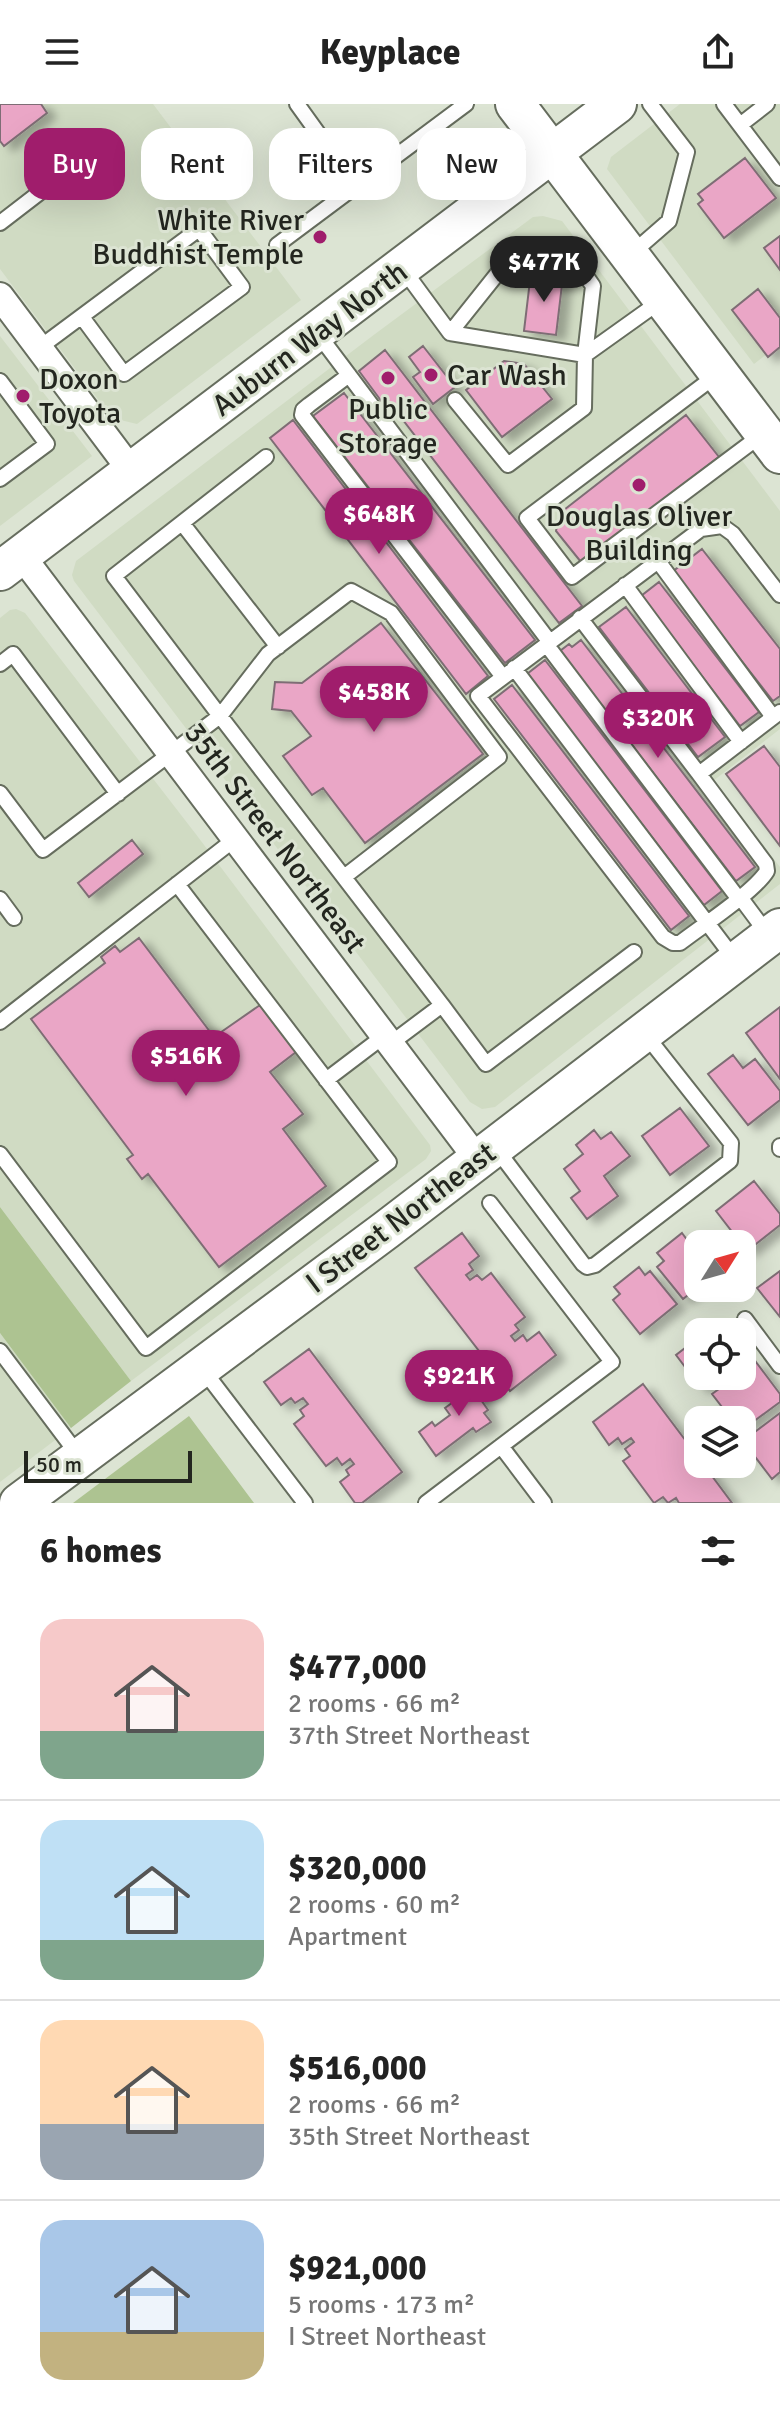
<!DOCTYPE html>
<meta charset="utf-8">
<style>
:root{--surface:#fff;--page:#f2f2f2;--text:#222;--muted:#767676;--line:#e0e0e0;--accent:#a01d6c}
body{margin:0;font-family:Signika,sans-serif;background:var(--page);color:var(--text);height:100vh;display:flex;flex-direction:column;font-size:30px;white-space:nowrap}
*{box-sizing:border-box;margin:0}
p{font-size:26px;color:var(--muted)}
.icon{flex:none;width:44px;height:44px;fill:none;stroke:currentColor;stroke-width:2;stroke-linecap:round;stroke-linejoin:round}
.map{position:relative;height:1399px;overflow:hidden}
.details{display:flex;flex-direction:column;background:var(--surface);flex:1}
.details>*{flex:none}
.guide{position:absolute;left:24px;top:24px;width:732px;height:72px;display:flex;gap:16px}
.needle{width:52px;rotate:53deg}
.fabs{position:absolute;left:684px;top:1126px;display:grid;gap:16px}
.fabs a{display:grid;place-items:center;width:72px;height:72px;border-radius:16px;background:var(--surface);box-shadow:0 8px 32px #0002;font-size:40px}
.scale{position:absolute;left:24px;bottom:20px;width:168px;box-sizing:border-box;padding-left:8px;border:4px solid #23261f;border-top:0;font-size:22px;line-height:28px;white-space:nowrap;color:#23261f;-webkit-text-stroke:6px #dce4d3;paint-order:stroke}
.price{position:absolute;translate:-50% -68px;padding:0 18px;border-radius:28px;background:var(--accent);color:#fff;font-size:26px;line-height:52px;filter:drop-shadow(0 2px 4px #0008)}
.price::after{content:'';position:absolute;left:50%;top:48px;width:24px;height:18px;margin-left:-12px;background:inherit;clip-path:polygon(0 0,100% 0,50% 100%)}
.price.active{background:#222;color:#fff}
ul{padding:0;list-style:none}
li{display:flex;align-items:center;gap:24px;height:200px;padding:0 40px}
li+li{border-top:2px solid var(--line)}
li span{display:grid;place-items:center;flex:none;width:224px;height:160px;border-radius:24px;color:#555}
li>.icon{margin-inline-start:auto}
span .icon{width:96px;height:96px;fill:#fffc;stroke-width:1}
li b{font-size:34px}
h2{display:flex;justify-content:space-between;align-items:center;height:96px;padding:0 40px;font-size:34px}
.pill{padding:0 28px;border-radius:24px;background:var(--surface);box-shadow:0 8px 32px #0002;font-size:28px;line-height:72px}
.pill.active{background:var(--accent);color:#fff}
header{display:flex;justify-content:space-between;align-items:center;height:104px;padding:0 40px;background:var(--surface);font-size:36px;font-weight:800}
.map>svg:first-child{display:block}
</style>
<header><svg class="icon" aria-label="menu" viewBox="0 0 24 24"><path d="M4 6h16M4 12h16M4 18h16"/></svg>Keyplace<svg class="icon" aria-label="share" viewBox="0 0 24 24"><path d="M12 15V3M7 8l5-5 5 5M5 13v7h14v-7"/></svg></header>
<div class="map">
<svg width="780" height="1399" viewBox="0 0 780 1399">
<defs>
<filter id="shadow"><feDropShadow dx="9" dy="5" stdDeviation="4" flood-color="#0004"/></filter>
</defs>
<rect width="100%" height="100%" fill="#dce4d3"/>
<path fill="#d0dbc3" d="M0 0H153L301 196 137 320 112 314 0 165Z
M680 0H780V240L754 260 607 65 611 53Z
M543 112 562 117 780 407V625L713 677 780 763V780L495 1003 482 1005 470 998 74 477 72 471 76 457 375 230 533 113Z
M0 232 92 352 0 422Z
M16 505 25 509 195 729 430 1041 431 1047 426 1055 131 1277 0 1103V514L10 506Z
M0 1229 71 1324 0 1378Z"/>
<path fill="#adc391" d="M0 1103 131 1277 71 1324 0 1229Z
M189 1312 254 1399H73Z"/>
<path fill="#eaa6c6" stroke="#7e6d74" stroke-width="2" filter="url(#shadow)" d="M0 0H41L47 9 4 42 0 37Z
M745 54 776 94 724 134 698 100 703 96 698 90Z
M780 132V166L764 144Z
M539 139 557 141 555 156 537 154Z
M531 168 563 172 556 231 524 227Z
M758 185 780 214V243L768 253 732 206Z
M423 242 455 283 433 300 413 273 420 268 409 253Z
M385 246 582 502 559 519 386 294 382 298 359 267Z
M504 257 524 260 552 295 502 333 466 286Z
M344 289 535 536 505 559 313 312Z
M686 311 719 353 581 458 556 427 560 409Z
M293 316 488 572 466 590 270 334Z
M702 445 780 545V592L773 597 672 468Z
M659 478 759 608 740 622 641 492Z
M626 503 725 633 698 653 599 523Z
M381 519 483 650 365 739 323 684 312 691 283 652 311 632 291 607 272 605 275 578 302 579Z
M581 536 755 763 736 777 560 547 569 540 572 543Z
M545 556 722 787 704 801 527 570Z
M512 581 689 812 671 826 494 595Z
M764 642 780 663V742L726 670Z
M132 736 143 750 89 793 78 779Z
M139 834 214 933 260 901 296 948 270 968 303 1010 283 1025 326 1082 219 1163 148 1070 142 1075 127 1055 133 1051 31 915 105 859 101 853 115 842 120 848Z
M780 903V975L746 929Z
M733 951 743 964 755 955 780 987V996L748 1021 708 970Z
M680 1004 709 1042 670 1071 642 1032Z
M594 1026 601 1035 611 1028 630 1052 604 1072 618 1092 587 1115 571 1094 580 1087 564 1065 583 1050 576 1041Z
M754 1077 780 1110V1121L747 1147 716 1107Z
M462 1129 479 1152 469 1160 473 1166 466 1171 470 1176 477 1171 482 1176 491 1169 525 1213 515 1221 519 1226 511 1232 515 1237 523 1231 527 1237 539 1228 556 1251 510 1287 415 1164Z
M682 1129 688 1137 694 1132 700 1140H698V1183L683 1195 657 1163 664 1157 657 1149Z
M639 1163 645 1171 650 1167 677 1200 640 1230 613 1196 620 1190 614 1183Z
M780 1167V1213L757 1184Z
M698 1234V1272H716L701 1284 676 1251Z
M309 1245 402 1368 362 1399H355L340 1378 349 1371 346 1366 354 1360 350 1355 342 1361 337 1354 326 1362 294 1320 304 1312 300 1306 308 1300 303 1294 295 1299 291 1294 281 1301 264 1278Z
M756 1258 780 1290V1298L742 1326V1316H732L712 1290 737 1272H742V1268Z
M479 1270 490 1285 479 1293 488 1306 484 1309 491 1318 476 1328 473 1324 436 1352 419 1328 432 1318 435 1322 450 1311 445 1304 471 1285 467 1279Z
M643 1280 698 1353V1360H703L732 1399H679L676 1394 668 1399 663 1393 654 1399 623 1357 630 1352 625 1345 634 1338 631 1334 622 1340 618 1334 609 1341 593 1318Z
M780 1309V1368L772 1375 743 1337Z"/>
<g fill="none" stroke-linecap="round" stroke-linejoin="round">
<g stroke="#666d5e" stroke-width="18">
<path id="lane" d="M297 0 356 82 466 0
M724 0 780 74
M740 21 767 0
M0 119 52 79
M277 141 356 82
M630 151 669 117 687 48 650 0
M403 165 450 229 585 251 662 196
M450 229 505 160 511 155 582 166 593 182 585 251 584 304 508 361 455 296
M318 230 549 537
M39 244 199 125 242 183 124 270 82 213
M718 270 527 414 572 473 764 329
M349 271 309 301 303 306 302 311 503 573
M0 277 47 340 0 375
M266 353 114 472 220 612 268 550 351 487 391 509 499 653 344 773
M182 419 278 543
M658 457 773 613
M625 481 741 638
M780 491 733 430 722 422 701 425 478 592 663 833 673 839H680C702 822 754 788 767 767L766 760 699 670 780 608
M580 514 699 670
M546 540 738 794
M0 560 13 550 118 690
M514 564 736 857
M0 689 43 746 220 612 442 901
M740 793 769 832
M0 795 14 814
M0 918 235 735
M390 940 442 901 486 960 634 848
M326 976 384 932
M780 1042V1045
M495 1043 583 1160 587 1163 595 1161 730 1057 731 1039 645 930
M0 1050 146 1244 389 1058 177 780
M745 1215 780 1262
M0 1247 79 1352
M201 1263 305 1399
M501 1342 544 1399
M426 1399 612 1258 490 1099"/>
</g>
<g stroke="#666d5e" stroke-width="30">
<path id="street" d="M0 192 133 369
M21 451 478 1056"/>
</g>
<g stroke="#666d5e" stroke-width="42">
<path id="secondary" d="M515 0 780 350
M0 467 617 0
M19 1399 386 1126 780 824"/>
</g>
<use href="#lane" stroke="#fff" stroke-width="14"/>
<use href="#street" stroke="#fff" stroke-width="26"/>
<use href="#secondary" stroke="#fff" stroke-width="38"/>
</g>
<g fill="#a01d6c" stroke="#dce4d3" stroke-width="3">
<circle cx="320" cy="133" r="8"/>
<circle cx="431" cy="271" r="8"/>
<circle cx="388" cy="274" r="8"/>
<circle cx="23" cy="292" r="8"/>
<circle cx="639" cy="381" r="8"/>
</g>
<g text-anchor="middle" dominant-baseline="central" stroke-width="6" stroke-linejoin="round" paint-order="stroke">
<g font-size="30" fill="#23261f" stroke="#dce4d3" text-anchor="start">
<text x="304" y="116" text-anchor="end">White River<tspan x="304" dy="34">Buddhist Temple</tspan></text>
<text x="447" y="271">Car Wash</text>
<text x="39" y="275">Doxon<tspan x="39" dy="34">Toyota</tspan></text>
<text x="388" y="305" text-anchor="middle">Public<tspan x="388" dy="34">Storage</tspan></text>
<text x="639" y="412" text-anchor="middle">Douglas Oliver<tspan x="639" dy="34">Building</tspan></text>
</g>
<g font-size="30" fill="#23261f" stroke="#dce4d3">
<text transform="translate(310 235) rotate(-37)">Auburn Way North</text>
<text transform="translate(275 734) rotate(53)">35th Street Northeast</text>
<text transform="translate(401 1114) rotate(-37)">I Street Northeast</text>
</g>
</g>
</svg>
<div class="fabs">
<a><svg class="needle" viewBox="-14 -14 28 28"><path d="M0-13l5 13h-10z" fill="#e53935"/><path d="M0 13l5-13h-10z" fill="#767676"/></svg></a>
<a><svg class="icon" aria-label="locate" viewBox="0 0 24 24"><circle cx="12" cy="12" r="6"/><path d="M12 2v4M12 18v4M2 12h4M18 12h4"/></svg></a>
<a><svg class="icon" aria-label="layers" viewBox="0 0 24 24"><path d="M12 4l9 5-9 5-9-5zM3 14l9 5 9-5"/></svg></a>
</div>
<div class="scale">50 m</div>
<b class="price active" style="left:544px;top:200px">$477K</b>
<b class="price" style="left:379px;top:452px">$648K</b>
<b class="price" style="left:374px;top:630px">$458K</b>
<b class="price" style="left:658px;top:656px">$320K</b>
<b class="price" style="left:186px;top:994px">$516K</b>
<b class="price" style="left:459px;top:1314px">$921K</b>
<div class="guide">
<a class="pill active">Buy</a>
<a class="pill">Rent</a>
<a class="pill">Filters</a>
<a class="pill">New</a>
</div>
</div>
<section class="details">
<h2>6 homes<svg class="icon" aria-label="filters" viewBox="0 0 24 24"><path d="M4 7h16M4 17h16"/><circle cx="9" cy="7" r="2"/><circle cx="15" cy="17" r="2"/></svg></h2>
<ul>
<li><span style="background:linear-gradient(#f6c9c9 70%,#7fa58c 0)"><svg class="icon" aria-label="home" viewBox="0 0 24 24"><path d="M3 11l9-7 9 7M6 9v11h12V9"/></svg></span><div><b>$477,000</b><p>2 rooms · 66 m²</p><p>37th Street Northeast</p></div></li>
<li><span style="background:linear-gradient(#bfe0f5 75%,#7fa58c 0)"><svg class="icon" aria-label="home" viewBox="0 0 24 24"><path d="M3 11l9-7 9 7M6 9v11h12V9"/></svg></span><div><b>$320,000</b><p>2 rooms · 60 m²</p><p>Apartment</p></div></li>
<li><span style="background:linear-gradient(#ffd9b3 65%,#9aa5b1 0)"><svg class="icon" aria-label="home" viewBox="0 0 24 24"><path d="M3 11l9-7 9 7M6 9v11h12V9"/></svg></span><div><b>$516,000</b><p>2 rooms · 66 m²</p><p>35th Street Northeast</p></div></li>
<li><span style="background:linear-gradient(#a9c7e8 70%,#c2b280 0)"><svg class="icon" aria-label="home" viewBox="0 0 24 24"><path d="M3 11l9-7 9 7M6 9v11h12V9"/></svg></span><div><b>$921,000</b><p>5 rooms · 173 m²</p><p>I Street Northeast</p></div></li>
</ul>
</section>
